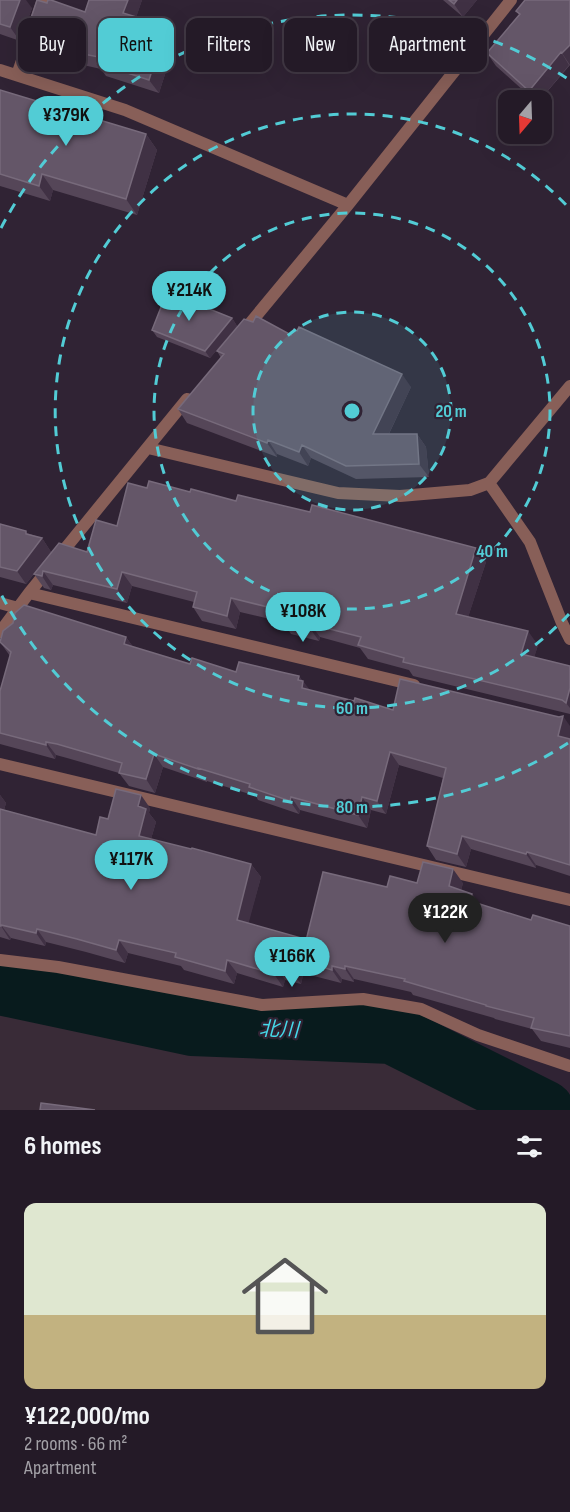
<!DOCTYPE html>
<meta charset="utf-8">
<style>
:root{--surface:#241a27;--page:#302733;--text:#f1f3f6;--muted:#a3a1a7;--line:#413844;--accent:#52ccd5}
body{margin:0;font-family:"Sofia Sans Condensed","Noto Sans JP",sans-serif;background:var(--page);color:var(--text);height:100vh;display:flex;flex-direction:column;font-size:22px;white-space:nowrap}
*{box-sizing:border-box;margin:0}
p{font-size:20px;color:var(--muted)}
.icon{flex:none;width:33px;height:33px;fill:none;stroke:currentColor;stroke-width:2;stroke-linecap:round;stroke-linejoin:round}
.map{position:relative;height:1110px;overflow:hidden}
.panel{display:flex;flex-direction:column;background:var(--surface);flex:1}
.panel>*{flex:none}
.hud{position:absolute;left:18px;top:18px;width:534px;height:54px;display:flex;gap:12px}
.needle{width:39px;rotate:199deg}
.tools{position:absolute;left:498px;top:90px;display:grid;gap:12px}
.tools a{display:grid;place-items:center;width:54px;height:54px;border-radius:12px;background:var(--surface);box-shadow:0 6px 24px #0002,0 0 0 2px var(--line);font-size:30px}
.price{position:absolute;translate:-50% -51px;padding:0 14px;border-radius:21px;background:var(--accent);color:#111;font-size:20px;line-height:39px;filter:drop-shadow(0 2px 3px #0008)}
.price::after{content:'';position:absolute;left:50%;top:36px;width:18px;height:14px;margin-left:-9px;background:inherit;clip-path:polygon(0 0,100% 0,50% 100%)}
.price.on{background:#222;color:#fff}
ul{padding:0;list-style:none}
li{display:grid;align-content:center;gap:12px;height:318px;padding:0 24px}
li span{display:grid;place-items:center;height:186px;border-radius:12px;color:#555}
li>.icon{margin-inline-start:auto}
span .icon{width:108px;height:108px;fill:#fffc;stroke-width:1}
li b{font-size:26px}
h2{display:flex;justify-content:space-between;align-items:center;height:72px;padding:0 24px;font-size:26px}
.chip{padding:0 21px;border-radius:12px;background:var(--surface);box-shadow:0 6px 24px #0002,0 0 0 2px var(--line);font-size:21px;line-height:54px}
.chip.on{background:var(--accent);color:#111}
.map>svg:first-child{display:block}
</style>
<div class="map">
<svg width="570" height="1110" viewBox="0 0 570 1110">
<rect width="100%" height="100%" fill="#302334"/>
<path fill="#392b37" d="M0 1011 188 1043 387 1048 518 1110H0Z"/>
<g fill="none" stroke-linecap="round" stroke-linejoin="round">
<path stroke="#081b1d" stroke-width="60" d="M0 985 192 1026 392 1034 544 1110"/>
<path stroke="#885f58" stroke-width="12" d="M0 70 125 110 348 205
M17 75 43 0
M242 333 348 205 511 0
M148 448 338 493 400 496 470 490 489 483 570 386
M489 483 530 542 562 623 570 639
M29 593 414 685
M0 603 18 608
M0 632 29 593 187 399
M0 764 570 900
M0 960 58 967 262 1005 363 999 421 1009 478 1035 570 1066"/>
</g>
<path fill="#554658" d="M0 0 32 8 20 41 0 34Z
M89 0H142L136 17 176 40 159 93 106 76 101 69 83 65 37 50 27 36 28 35 26 33 47 3 85 12Z
M443 0H477L463 17Z
M570 0V65L540 100H534L496 66 487 53 519 15 516 11Z
M0 90 146 134 157 150 137 215 53 190 50 201 0 186Z
M232 318 237 326 210 358 157 337 152 330Z
M291 335 411 387 389 434H417L426 447 429 477 356 479 311 458 308 466 277 454V457L187 423 178 409 221 358 217 351Z
M147 488 190 492 236 501 486 562 468 617 538 645 534 657 570 666V714L413 676 409 670 368 659 360 648 320 637 319 641 291 634 283 622 240 612 236 629 202 621 193 607 194 602 132 586 127 603 53 585 51 590 44 588 34 574 87 552 117 526Z
M0 524 42 538 51 552 26 584 0 577Z
M126 637 133 647 190 664 236 672 299 676 309 690 354 701 393 710 570 726V876L536 865V868L471 849 466 867 436 860 427 846 443 778 399 765 386 814 371 810 367 828 300 810 299 814 258 800 256 796 207 781V782L163 767 155 793 129 786 119 773 67 758 56 755 55 759 0 744V691L10 656 0 642Z
M0 795 6 803 4 810 96 835 108 819 150 808 149 813 156 822 151 839 251 864 261 877 248 923 301 938 305 944 387 887 417 883H463L461 890 472 894 480 904 531 920 570 926V1048L541 1041 532 1029 495 1019 494 1018 413 995 411 992 354 979V982L342 979 341 983 310 975 305 967 301 984 285 980 283 987 237 973 234 984 184 970 181 966 128 953 125 963 86 952 46 942 45 946 11 938 10 940 0 937Z"/>
<path fill="#403144" d="M20 0H26L32 8 20 41 10 27Z
M128 0H142L133 27 123 13Z
M457 0H477L463 17 454 4Z
M166 26 176 40 159 93 149 80Z
M570 45V65L562 53Z
M561 52 569 65 540 100H536L529 91Z
M146 134 157 150 137 215 126 199Z
M42 174 53 190 50 201 39 186Z
M232 318 237 326 210 358 205 351Z
M402 374 411 387 382 448 373 434Z
M417 434 426 447 429 477 419 464Z
M268 440 277 454V457L267 443Z
M302 445 311 458 308 466 299 452Z
M42 538 51 552 26 584 17 571Z
M476 548 486 562 465 627 456 614Z
M43 571 53 585 51 590 42 576Z
M122 572 132 586 127 603 117 589Z
M231 598 240 612 236 629 227 616Z
M310 624 320 637 319 641 309 627Z
M528 631 538 645 531 668 521 654Z
M126 637 136 651 124 644Z
M299 676 303 682V681L313 694 302 688 298 680Z
M570 688V708L566 703Z
M563 716 570 726V740L558 736Z
M46 742 56 755 55 759 46 745Z
M390 752 399 765 386 814 377 801Z
M154 754 163 767 155 793 146 779Z
M0 795 6 803 1 820 0 818Z
M141 795 150 808 149 813 156 822 148 849 139 836 138 806Z
M291 797 300 810 299 814 290 801Z
M362 797 371 810 367 828 358 815Z
M462 836 471 849 466 867 457 854Z
M527 852 536 865V868L526 854Z
M251 864 261 877 246 933 237 920Z
M453 869 463 883 459 899 449 886Z
M472 894 482 907 470 901Z
M1 925 11 938 10 940 1 926Z
M37 929 46 942 45 946 36 933Z
M301 938 310 952 301 961 305 967 301 984 291 971Z
M119 940 128 953 125 963 116 950Z
M227 960 237 973 234 984 225 971Z
M276 966 285 980 283 987 274 974Z
M332 966 342 979 341 983 332 970Z
M345 966 354 979V982L345 969Z"/>
<path fill="#645668" stroke="#776a7b" stroke-width="1.5" d="M0 0H20L10 27 0 24Z
M37 0 47 3 48 0H51L85 12 89 0H128L123 13 166 26 149 80 97 63 99 57 73 52 27 36 28 33H26Z
M449 0H457L454 4Z
M525 0H570V45L562 53 561 52 529 91 487 53 520 14 516 11Z
M0 90 146 134 126 199 42 174 39 186 0 174Z
M167 292 232 318 205 351 152 330Z
M256 316 291 335 294 329 297 331 299 327 402 374 373 434H417L419 464 346 466 302 445 299 452 268 440 267 443 178 409 224 354 217 351 244 319 253 322Z
M149 481 190 492 191 489 236 501 238 495 310 512 312 505 476 548 456 614 528 631 521 654 570 666V688L566 703 562 700 403 662 404 658 358 645 361 637 310 624 309 627 282 620 284 611 231 598 227 616 193 607 197 592 122 572 117 589 43 571 42 576 34 574 59 543 87 552 96 520 117 526 128 483 147 488Z
M0 524 26 531V534L42 538 17 571 0 567Z
M24 605 126 637 124 644 190 664 192 658 236 672 239 662 281 672 299 676 298 680 303 681 302 688 354 701 355 698 393 710 400 679 559 717 563 716 558 736 570 739V865L527 852 526 854 462 836 457 854 427 846 446 768 390 752 377 801 362 797 358 815 291 797 290 801 249 787 250 784 198 768V769L154 754 146 779 119 773 122 763 57 744 46 742V745L0 733V691L11 652 0 642 3 631 13 623 15 613Z
M116 789 141 795 138 806 146 809 139 836 191 849 192 848 251 864 237 920 301 938 291 971 276 966 274 974 227 960 225 971 175 957 176 953 119 940 116 950 77 939 37 929 36 933 1 925V926H0V809L96 835 100 817 108 819Z
M423 862 453 869 449 886 472 894 470 901 531 920 533 915 570 926V1036L531 1028 534 1018 486 1006V1005L404 981 405 979 345 966V969L332 966V970L301 961 323 872 387 887 390 876 417 883Z
M41 1103 95 1110H40Z"/>
<circle cx="352" cy="411" r="99" fill="#52ccd5" fill-opacity=".12"/>
<g fill="none" stroke="#52ccd5" stroke-width="3" stroke-dasharray="10 8">
<circle cx="352" cy="411" r="99"/>
<circle cx="352" cy="411" r="198"/>
<path d="M569 614A297 297 0 1 1 569 208"/>
<path d="M568 743A396 396 0 0 1 1 594M1 228A396 396 0 0 1 568 79"/>
</g>
<g text-anchor="middle" dominant-baseline="central" stroke-width="4.5" stroke-linejoin="round" paint-order="stroke">
<g font-size="20" font-style="italic" fill="#46d8e9" stroke="#302334">
<text transform="translate(279 1030) rotate(2)">北川</text>
</g>
</g>
<circle cx="352" cy="411" r="9" fill="#52ccd5" stroke="#302334" stroke-width="3"/>
<g font-size="18" text-anchor="middle" font-weight="bold" fill="#52ccd5" stroke="#302334" stroke-width="4.5" stroke-linejoin="round" paint-order="stroke">
<text x="451" y="417">20 m</text>
<text x="492" y="557">40 m</text>
<text x="352" y="714">60 m</text>
<text x="352" y="813">80 m</text>
</g>
</svg>
<div class="tools">
<a><svg class="needle" viewBox="-14 -14 28 28"><path d="M0-13l5 13h-10z" fill="#e53935"/><path d="M0 13l5-13h-10z" fill="#a3a1a7"/></svg></a>
</div>
<b class="price" style="left:66px;top:147px">¥379K</b>
<b class="price" style="left:189px;top:322px">¥214K</b>
<b class="price" style="left:303px;top:643px">¥108K</b>
<b class="price" style="left:131px;top:891px">¥117K</b>
<b class="price on" style="left:445px;top:944px">¥122K</b>
<b class="price" style="left:292px;top:988px">¥166K</b>
<div class="hud">
<a class="chip">Buy</a>
<a class="chip on">Rent</a>
<a class="chip">Filters</a>
<a class="chip">New</a>
<a class="chip">Apartment</a>
</div>
</div>
<section class="panel">
<h2>6 homes<svg class="icon" aria-label="filters" viewBox="0 0 24 24"><path d="M4 7h16M4 17h16"/><circle cx="9" cy="7" r="2"/><circle cx="15" cy="17" r="2"/></svg></h2>
<ul>
<li><span style="background:linear-gradient(#dfe7d0 60%,#c2b280 0)"><svg class="icon" aria-label="home" viewBox="0 0 24 24"><path d="M3 11l9-7 9 7M6 9v11h12V9"/></svg></span><div><b>¥122,000/mo</b><p>2 rooms · 66 m²</p><p>Apartment</p></div></li>
</ul>
</section>
